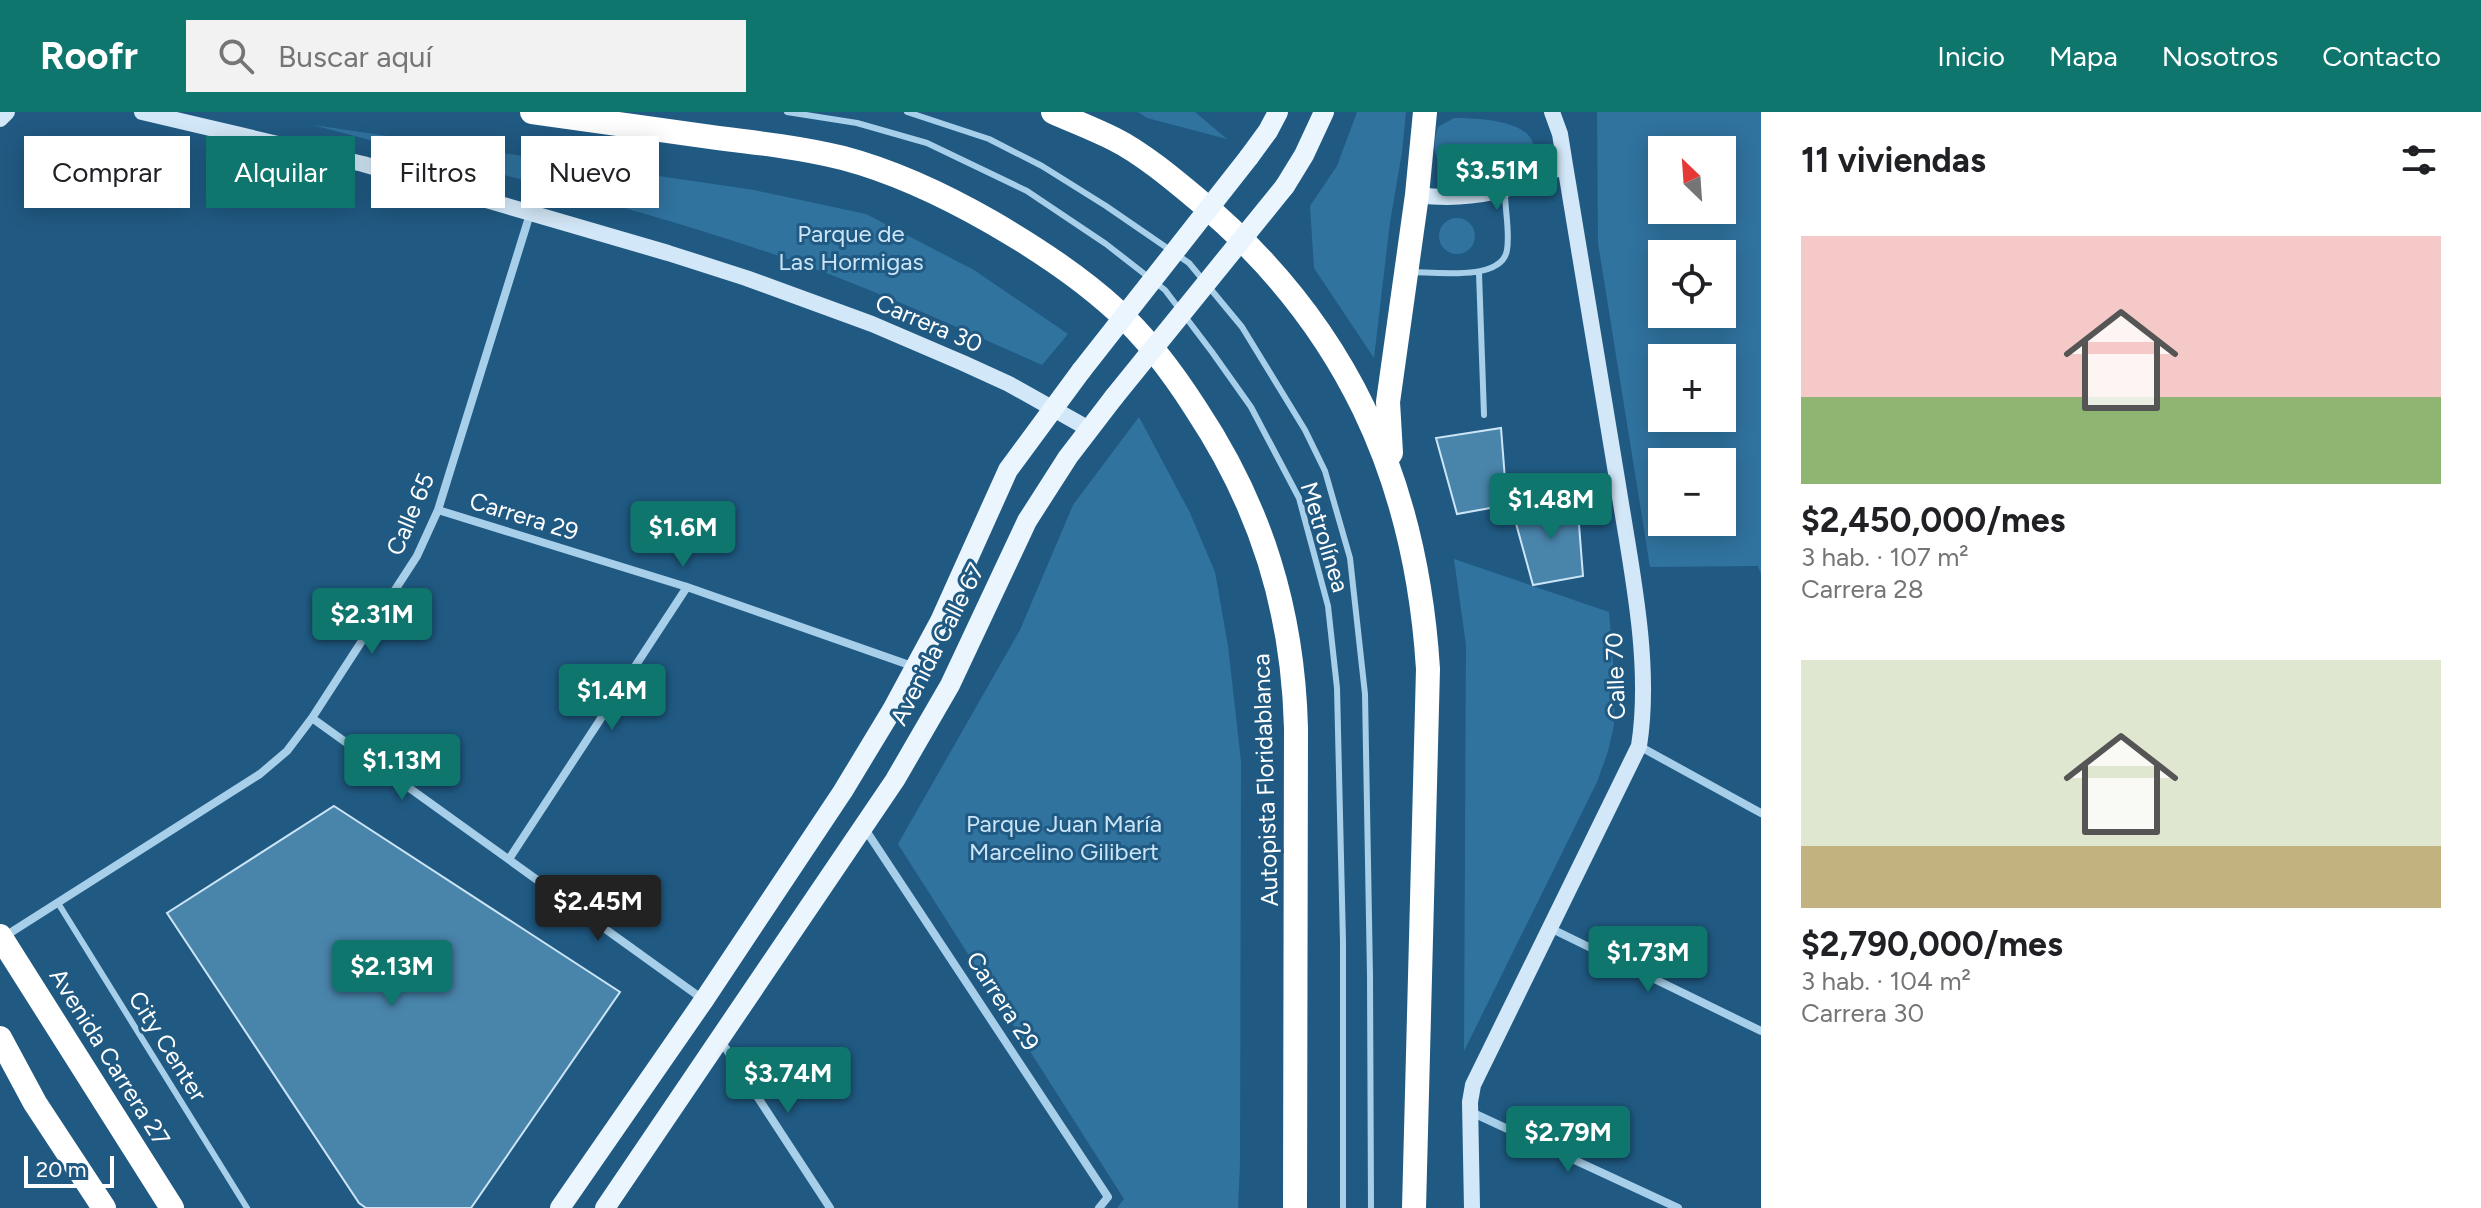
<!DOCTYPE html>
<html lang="es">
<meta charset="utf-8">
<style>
:root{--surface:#fff;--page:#f2f2f2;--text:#202124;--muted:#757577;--accent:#0f766e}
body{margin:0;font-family:Figtree,sans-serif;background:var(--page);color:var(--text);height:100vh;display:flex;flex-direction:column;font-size:30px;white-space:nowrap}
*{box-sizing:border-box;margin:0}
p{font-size:26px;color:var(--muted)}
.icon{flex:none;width:44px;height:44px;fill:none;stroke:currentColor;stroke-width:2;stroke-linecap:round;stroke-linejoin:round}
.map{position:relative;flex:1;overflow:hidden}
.drawer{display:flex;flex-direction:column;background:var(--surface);width:720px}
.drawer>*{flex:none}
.hud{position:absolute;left:24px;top:24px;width:760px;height:72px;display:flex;gap:16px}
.needle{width:52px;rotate:335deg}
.controls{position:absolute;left:1648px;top:24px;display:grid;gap:16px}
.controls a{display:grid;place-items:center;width:88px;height:88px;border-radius:0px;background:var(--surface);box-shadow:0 4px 20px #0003;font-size:40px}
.scale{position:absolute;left:24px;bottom:20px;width:90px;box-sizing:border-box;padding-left:8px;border:4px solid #fff;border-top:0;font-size:22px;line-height:28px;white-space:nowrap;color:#fff;-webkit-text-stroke:6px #205a83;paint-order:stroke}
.price{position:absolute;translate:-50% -68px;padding:0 18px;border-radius:8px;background:var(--accent);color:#fff;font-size:26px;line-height:52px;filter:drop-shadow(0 2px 4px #0008)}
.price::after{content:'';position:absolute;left:50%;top:48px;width:24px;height:18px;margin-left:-12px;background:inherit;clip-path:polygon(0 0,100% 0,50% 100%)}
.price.selected{background:#222;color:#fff}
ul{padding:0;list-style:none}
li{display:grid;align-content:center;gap:16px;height:424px;padding:0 40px}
li span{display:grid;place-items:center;height:248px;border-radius:0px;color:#555}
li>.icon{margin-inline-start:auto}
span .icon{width:144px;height:144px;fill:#fffc;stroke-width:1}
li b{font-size:34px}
h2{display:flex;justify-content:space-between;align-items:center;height:96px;padding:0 40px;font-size:34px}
.chip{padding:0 28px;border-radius:0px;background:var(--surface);box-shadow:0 4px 20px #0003;font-size:28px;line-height:72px}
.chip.selected{background:var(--accent);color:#fff}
header{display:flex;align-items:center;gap:48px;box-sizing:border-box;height:112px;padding:0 40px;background:var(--accent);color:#fff}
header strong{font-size:38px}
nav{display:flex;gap:44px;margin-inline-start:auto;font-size:28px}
.search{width:560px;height:72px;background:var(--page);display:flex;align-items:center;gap:20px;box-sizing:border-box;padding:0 28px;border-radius:0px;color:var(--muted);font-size:30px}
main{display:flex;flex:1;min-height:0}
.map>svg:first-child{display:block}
</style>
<header>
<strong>Roofr</strong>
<div class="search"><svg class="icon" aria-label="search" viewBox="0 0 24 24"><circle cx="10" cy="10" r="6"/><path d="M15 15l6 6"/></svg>Buscar aquí</div>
<nav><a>Inicio</a><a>Mapa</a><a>Nosotros</a><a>Contacto</a></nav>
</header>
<main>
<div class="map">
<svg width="1761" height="1096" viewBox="0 0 1761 1096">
<rect width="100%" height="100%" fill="#205a83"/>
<path fill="#30739f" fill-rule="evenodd" d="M1138 0H1195L1227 27 1147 6Z
M1357 0H1406L1402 40 1390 110 1374 246 1314 156 1310 94 1337 54Z
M1597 0H1761V462L1758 454 1650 455 1598 131ZM1662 38H1722V98H1662ZM1662 142H1722V202H1662ZM1662 246H1722V306H1662ZM1662 350H1722V410H1662Z
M1454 6C1476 6 1540 8 1533 41 1501 60 1477 66 1441 55 1433 40 1433 31 1438 15Z
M313 13 754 78 866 102 974 158 1068 222 1042 253C954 214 865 173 773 142 622 91 467 54 313 13Z
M1439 124a18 18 0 1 1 36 0a18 18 0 1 1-36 0Z
M1139 305 1190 401 1215 460 1228 534 1241 649 1240 1051 1238 1096H1117L1124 1087 898 732 1020 518 1073 393Z
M1454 447 1609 500 1615 573 1614 613 1608 639 1597 670 1464 939 1466 533Z"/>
<path fill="#4984ab" stroke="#cbe5f7" stroke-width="2" d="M1501 316 1507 393 1457 402 1436 326Z
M1577 387 1583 464 1533 473 1512 397Z
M334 694 620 880 471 1096H366L359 1091 167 801Z"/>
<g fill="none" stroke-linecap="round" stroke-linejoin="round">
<path stroke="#a7cfe9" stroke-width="6" d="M787 0 857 11 927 31 1027 79 1106 132 1165 178 1212 240 1251 295 1299 386 1328 494 1337 576 1343 830V1096
M907 0 989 27 1042 54 1106 94 1189 151 1242 215 1305 318 1325 359 1350 446 1365 582 1370 863 1371 1096
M1410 160C1434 160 1502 170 1507 138 1510 120 1505 98 1505 81
M1479 161 1484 303
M58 791 247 1096"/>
<path stroke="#a7cfe9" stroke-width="8" d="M438 398 687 475 915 555
M312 606 704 888
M1639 634 1761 701
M865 717 1108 1085 1099 1096
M509 747 687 475
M1550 816 1761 919
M2 826 260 662 287 639 312 606 417 444 438 398 530 102
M721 929 830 1096
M1471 1000 1678 1096"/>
<path stroke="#d2e7f7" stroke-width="16" d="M142 0 363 52 668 141 746 166 872 212 963 251 1009 272 1089 317
M0 7 7 0
M1417 83C1472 90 1517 78 1565 53
M1472 1096 1470 990 1473 973 1639 634C1652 551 1631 456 1618 373 1600 266 1583 160 1565 53L1560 22 1552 0"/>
<path stroke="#eaf5fe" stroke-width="20" d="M1249 45 1268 19 1278 0
M1285 74 1304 43 1324 0
M560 1096 704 888 843 679 892 598 940 509 1008 358 1081 259
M605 1096 895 668 950 573 1027 409 1068 345 1114 285"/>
<path stroke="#fff" stroke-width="24" d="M532 0C594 9 656 17 718 26 760 31 802 36 843 46 896 60 946 84 993 111 1036 136 1079 164 1116 198 1148 227 1173 261 1196 297 1261 395 1293 498 1296 616L1295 1096
M1053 0C1073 9 1094 17 1114 27 1142 41 1173 67 1197 87 1346 211 1416 366 1428 557L1414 1096
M1391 341 1388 290 1417 83 1425 0
M0 824 172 1096
M0 926 35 991 104 1096"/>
<path stroke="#eaf5fe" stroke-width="20" d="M1081 259 1249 45
M1114 285 1285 74"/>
</g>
<g text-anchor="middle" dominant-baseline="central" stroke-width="6" stroke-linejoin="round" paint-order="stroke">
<g font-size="24" fill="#cbe5f7" stroke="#205a83">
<text x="851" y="121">Parque de<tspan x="851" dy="28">Las Hormigas</tspan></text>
<text x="1064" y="711">Parque Juan María<tspan x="1064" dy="28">Marcelino Gilibert</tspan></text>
</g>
<g font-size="24" fill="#fff" stroke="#205a83">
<text transform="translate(929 211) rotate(23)">Carrera 30</text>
<text transform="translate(410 402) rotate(-67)">Calle 65</text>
<text transform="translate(524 404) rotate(17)">Carrera 29</text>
<text transform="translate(1325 425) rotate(73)">Metrolínea</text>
<text transform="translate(937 532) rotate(-63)">Avenida Calle 67</text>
<text transform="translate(1615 564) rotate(-92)">Calle 70</text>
<text transform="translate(1265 668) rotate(-92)">Autopista Floridablanca</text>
<text transform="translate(1003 889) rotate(57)">Carrera 29</text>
<text transform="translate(168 934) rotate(58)">City Center</text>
<text transform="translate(110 945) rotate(58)">Avenida Carrera 27</text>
</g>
</g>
</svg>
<div class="controls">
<a><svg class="needle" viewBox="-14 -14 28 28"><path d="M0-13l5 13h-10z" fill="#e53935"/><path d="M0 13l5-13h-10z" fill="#757577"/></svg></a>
<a><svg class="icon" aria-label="locate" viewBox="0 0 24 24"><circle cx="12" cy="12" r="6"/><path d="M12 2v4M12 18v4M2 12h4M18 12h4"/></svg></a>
<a>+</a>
<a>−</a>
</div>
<div class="scale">20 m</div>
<b class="price" style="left:1497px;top:100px">$3.51M</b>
<b class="price" style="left:1551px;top:429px">$1.48M</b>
<b class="price" style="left:683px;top:457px">$1.6M</b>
<b class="price" style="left:372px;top:544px">$2.31M</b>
<b class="price" style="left:612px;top:620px">$1.4M</b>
<b class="price" style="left:402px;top:690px">$1.13M</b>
<b class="price selected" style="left:598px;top:831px">$2.45M</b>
<b class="price" style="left:1648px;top:882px">$1.73M</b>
<b class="price" style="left:392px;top:896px">$2.13M</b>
<b class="price" style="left:788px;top:1003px">$3.74M</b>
<b class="price" style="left:1568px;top:1062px">$2.79M</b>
<div class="hud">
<a class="chip">Comprar</a>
<a class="chip selected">Alquilar</a>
<a class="chip">Filtros</a>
<a class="chip">Nuevo</a>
</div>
</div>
<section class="drawer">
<h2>11 viviendas<svg class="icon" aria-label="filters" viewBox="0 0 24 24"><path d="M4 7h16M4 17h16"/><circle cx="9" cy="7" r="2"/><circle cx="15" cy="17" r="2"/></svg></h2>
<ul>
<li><span style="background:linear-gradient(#f6c9c9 65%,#8fb573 0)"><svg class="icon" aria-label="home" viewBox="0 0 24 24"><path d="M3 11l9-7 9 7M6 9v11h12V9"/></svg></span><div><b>$2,450,000/mes</b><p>3 hab. · 107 m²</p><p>Carrera 28</p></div></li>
<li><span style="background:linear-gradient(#dfe7d0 75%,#c2b280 0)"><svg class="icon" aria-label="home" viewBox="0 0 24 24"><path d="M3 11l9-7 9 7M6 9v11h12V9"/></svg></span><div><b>$2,790,000/mes</b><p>3 hab. · 104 m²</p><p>Carrera 30</p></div></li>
</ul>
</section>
</main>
